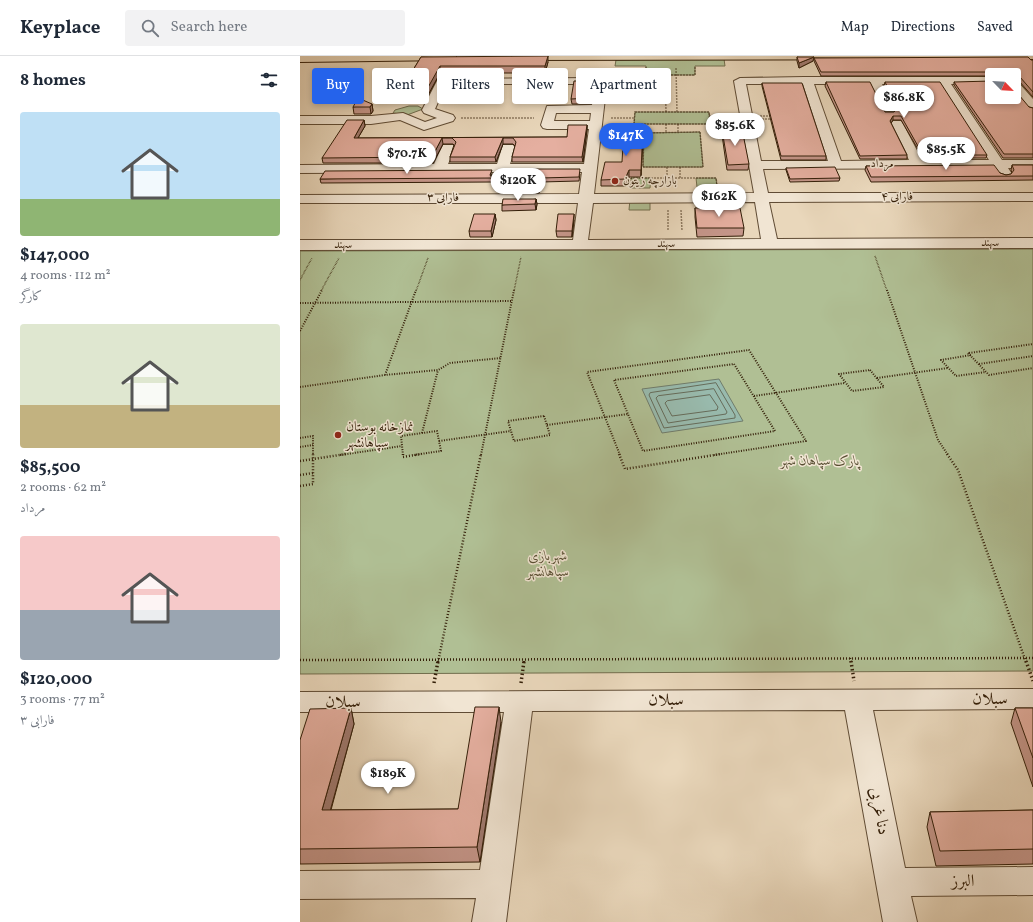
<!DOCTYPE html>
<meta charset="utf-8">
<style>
:root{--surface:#fff;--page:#f2f2f3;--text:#1f2937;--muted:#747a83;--line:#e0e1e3;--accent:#2563eb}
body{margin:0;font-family:Vollkorn,Amiri,serif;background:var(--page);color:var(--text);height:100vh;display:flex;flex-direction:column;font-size:15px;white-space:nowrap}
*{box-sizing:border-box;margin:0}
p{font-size:13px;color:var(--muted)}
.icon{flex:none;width:22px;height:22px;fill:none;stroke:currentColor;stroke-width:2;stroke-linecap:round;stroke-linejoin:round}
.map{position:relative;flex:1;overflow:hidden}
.side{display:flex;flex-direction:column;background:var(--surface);width:300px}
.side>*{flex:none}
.top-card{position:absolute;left:12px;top:12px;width:380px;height:36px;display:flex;gap:8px}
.needle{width:26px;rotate:115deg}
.controls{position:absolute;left:685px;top:12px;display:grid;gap:8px}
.controls a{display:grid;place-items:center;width:36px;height:36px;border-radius:4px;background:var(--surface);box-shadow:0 2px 6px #0003;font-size:20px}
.price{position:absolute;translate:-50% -34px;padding:0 9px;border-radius:14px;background:#fff;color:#222;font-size:13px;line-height:26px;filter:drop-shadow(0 1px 2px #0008)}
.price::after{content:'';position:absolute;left:50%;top:24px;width:12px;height:9px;margin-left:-6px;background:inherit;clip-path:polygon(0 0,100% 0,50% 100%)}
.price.current{background:var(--accent);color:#fff}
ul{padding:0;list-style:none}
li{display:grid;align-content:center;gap:8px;height:212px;padding:0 20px}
li span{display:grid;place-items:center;height:124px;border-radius:4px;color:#555}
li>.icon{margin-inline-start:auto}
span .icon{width:72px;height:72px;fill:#fffc;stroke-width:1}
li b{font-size:17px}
h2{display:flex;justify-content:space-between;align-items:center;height:48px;padding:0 20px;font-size:17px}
.pill{padding:0 14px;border-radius:4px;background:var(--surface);box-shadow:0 2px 6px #0003;font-size:14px;line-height:36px}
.pill.current{background:var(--accent);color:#fff}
header{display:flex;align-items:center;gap:24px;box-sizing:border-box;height:56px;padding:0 20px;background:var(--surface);border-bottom:1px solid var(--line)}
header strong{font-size:19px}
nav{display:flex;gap:22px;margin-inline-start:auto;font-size:14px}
.search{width:280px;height:36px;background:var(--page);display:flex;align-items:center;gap:10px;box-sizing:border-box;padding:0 14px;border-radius:4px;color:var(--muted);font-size:15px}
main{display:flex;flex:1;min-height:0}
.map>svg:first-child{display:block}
</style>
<header>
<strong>Keyplace</strong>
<div class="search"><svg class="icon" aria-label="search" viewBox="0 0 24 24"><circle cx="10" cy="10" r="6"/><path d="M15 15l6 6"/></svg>Search here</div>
<nav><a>Map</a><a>Directions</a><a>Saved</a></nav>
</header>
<main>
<section class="side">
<h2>8 homes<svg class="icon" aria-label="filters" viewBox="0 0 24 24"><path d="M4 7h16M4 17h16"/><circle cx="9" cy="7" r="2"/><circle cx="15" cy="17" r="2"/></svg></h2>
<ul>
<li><span style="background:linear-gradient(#bfe0f5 70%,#8fb573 0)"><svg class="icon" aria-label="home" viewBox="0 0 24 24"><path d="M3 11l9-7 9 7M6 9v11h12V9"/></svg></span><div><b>$147,000</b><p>4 rooms · 112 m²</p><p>کارگر</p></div></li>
<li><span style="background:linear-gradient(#dfe7d0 65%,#c2b280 0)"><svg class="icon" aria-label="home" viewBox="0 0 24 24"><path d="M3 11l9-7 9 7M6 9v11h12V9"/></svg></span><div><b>$85,500</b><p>2 rooms · 62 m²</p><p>مرداد</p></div></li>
<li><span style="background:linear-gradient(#f6c9c9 60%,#9aa5b1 0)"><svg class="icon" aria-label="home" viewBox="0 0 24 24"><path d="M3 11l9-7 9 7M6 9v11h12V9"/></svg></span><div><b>$120,000</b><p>3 rooms · 77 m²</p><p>فارابی ۳</p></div></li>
</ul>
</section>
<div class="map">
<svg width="733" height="866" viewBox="0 0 733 866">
<rect width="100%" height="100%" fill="#e9d7bb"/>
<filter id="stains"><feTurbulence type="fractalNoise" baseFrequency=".005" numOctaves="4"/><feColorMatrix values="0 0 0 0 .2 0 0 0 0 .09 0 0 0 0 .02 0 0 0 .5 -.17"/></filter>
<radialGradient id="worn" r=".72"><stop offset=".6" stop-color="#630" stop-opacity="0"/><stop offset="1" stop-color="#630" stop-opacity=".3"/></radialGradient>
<path fill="#b0bf94" stroke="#726e4e" d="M424 3 425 10H395V19H346V10H315L316 4Z
M109 50H118L123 53 107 59 93 57 95 54Z
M335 56H409L410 68H334Z
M400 76 403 111H343L344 77Z
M331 122H351L350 132H331Z
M396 122H416L417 131H397Z
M330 143H350V154H329Z
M733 193V615L0 618V195Z"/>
<path fill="#98baad" stroke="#707c6b" d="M419 323 443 365 362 377 342 333Z"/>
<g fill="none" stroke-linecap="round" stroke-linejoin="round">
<path stroke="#666c5a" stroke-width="1" d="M416 327 435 359V362L364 372 349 339 350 337Z
M414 333 427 356 426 358 368 367 356 342 358 340Z
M410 339 418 351 417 354 372 360 365 347 367 345Z"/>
<g stroke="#604c35" stroke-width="2">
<path id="minor" d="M504 21H692V27L651 28 702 104H733V112H708L712 118 710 121 705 122 700 121 694 112 463 113 468 137H733V145L469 146 477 183 733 182V192L0 194V184H273L278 147H0V139L279 138 282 116H208L204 126 199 127 194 126 192 123 194 116 0 117V109L134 108 143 89H153L155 92 148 108H197L203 89H213L215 92 210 108H284L289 73H247L243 72 241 69 247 50 292 49 295 28H146L135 53 153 59 155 62 153 65 124 74 100 64 71 68H0V60H71L103 57 125 66 137 62 124 57 122 54 138 23 301 22 307 25 294 138 454 137 434 25 440 22ZM446 28H503L528 105H461ZM514 28H571L584 55 586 58H594L596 55 582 28H640L689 104H622L603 68 601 65H593L591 68 609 104 541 105ZM256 57H291L290 65H254ZM455 146 461 183 288 184 293 147Z
M714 25 718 26 733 43V55L729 54 714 35Z
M733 633V653L573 654 605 812 733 811V839L611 840 617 866H583L545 654 232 655 206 866H172L176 842 0 843V815L180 814 204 656H0V636Z"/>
</g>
<g stroke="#331e08" stroke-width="2">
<path id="major" d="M0 0H156V1L151 4 0 6Z
M212 0H733V3L217 4 213 3Z"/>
</g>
<path stroke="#331e08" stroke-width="1.5" stroke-dasharray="0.5 1" stroke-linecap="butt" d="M346 11V19H395V11
M365 12 366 56
M376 12 377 56
M335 56H409L410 68H334Z
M409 60H433
M460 60H473
M161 62H234
M311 62H334
M409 63H433
M462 63H473
M366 68V76
M378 68V76
M400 76 403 111H343L344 77Z
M367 111V122
M380 111V122
M331 129V122H416L417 129
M368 154V175
M381 154 382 175
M575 200 587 235
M0 224 12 202
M21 235 39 202
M116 235 128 202
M214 235 221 201"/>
<path stroke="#331e08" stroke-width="2" stroke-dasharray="1 1.5" stroke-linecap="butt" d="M587 234 638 384 648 399
M0 247 212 245
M0 275 22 234
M668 297 689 319 733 312
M669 297 733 288
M671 299 641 304 656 320 686 316
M434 308 475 375 343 395 314 324Z
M679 308 733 300
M570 314 584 331 552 335 539 318Z
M85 319 116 234
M577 322 648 312
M0 331 85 319 138 314 150 307 201 302
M454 340 545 327
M244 360 250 379 214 385 208 365Z
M247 369 328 358
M122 377 138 314
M0 382 13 380V399
M139 385 211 375
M0 391 13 389
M40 399 102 390
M103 399 101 380 137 375 141 395 114 399
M181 399 214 234
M320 399 287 316 449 294 506 385 414 399"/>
<path stroke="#331e08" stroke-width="2.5" stroke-dasharray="1 2" stroke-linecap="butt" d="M103 398V401L121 398
M319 398 325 413 421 398
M647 398 658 414 726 606
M0 405 46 398
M0 419 13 417
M0 430 13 428V398
M550 602 551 606
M0 604 733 602
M138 606 181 398
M224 606V604"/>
<path stroke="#331e08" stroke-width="3.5" stroke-dasharray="1.5 2.5" stroke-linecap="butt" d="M551 605 554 625
M726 605 733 625
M134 627 138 605
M221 627 224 605"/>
<use href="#minor" fill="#f1e5d3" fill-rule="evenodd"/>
<use href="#major" fill="#e9d7bb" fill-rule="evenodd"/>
</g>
<path fill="#c5968a" stroke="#331e08" d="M121 1 248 6 245 17H140L127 41 116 44 103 39 102 32Z
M497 1 513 5 499 12 497 5Z
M514 2 733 4V41L719 25 714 24V19H692V20H521L514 5Z
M293 25V30L291 48H272L271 43Z
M526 26 585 56H594L597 53 584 30 585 26 687 99 686 102H623L601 64H593L591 67 607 99V103H560L525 30Z
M654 26 729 51 733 52V102H703L654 29Z
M462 27 526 100V104H481L462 30Z
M72 48 73 55 71 58H54L53 51Z
M64 64 65 70 58 82 267 81 287 69V74L283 106H212V101L215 90 213 88H203L196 106H150V101L154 89 153 88H143L133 107H23L22 102Z
M422 74 449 108 448 114H427L422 79Z
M343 79 341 121H329L326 130H301V124L322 106Z
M712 109H733V124L571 126 565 114 566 110 700 117 706 119 711 118 712 117 711 114Z
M486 112 540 122 539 125 490 126 486 114Z
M192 118 191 121 192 126 21 127 20 123Z
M280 118 279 125 241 126 239 137H206V132L208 126H206L205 121Z
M236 143 237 148 236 154 202 155V149Z
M395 152 444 172 443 180 397 181 395 161Z
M195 158 196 164 192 181H170L169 175Z
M274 164 272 181H257L256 175Z
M51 652 54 668 31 754 158 753 201 666 180 806 0 808V684Z
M715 652H733V731L711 667Z
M733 754V808L636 810 627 771 630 756Z"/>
<path fill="#a07a70" stroke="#331e08" d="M248 0V6L245 17V10Z
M514 1 513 5 499 12V7Z
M140 10V17L127 41 116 44 115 38Z
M293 25V30L291 48 290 42Z
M72 48 73 55 71 58 70 51Z
M593 60V64L590 69V65Z
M64 64 65 70 55 87 54 82Z
M287 69V74L283 106 282 101Z
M343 73V79L341 121V114Z
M142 82 143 88 133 107 132 101Z
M203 82V88L196 106 195 101Z
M329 114V121L326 130 325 123Z
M240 122 241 126 239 137V132Z
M236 143 237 148 236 154 235 148Z
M195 158 196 164 192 181 191 175Z
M274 158V164L272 181V175Z
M199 651 201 666 180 806 177 791Z
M51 652 54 668 26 770 22 754Z"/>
<path fill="#e5afa0" stroke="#331e08" d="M248 0 245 10H140L126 35 115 38 102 32 121 1Z
M497 1H514L499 7Z
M728 1 731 4H733V36L720 21 714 20V19H694V16H521L514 2Z
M274 25H293L290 42 271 43Z
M692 25V41H714V33L729 51 733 52V98H704L654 26Z
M526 26H570L585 56H594L598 51 585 26H640L687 99H623L601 60H593L590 65 607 99 560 100Z
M462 27H502L526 100H481Z
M58 42 72 48 70 51H53Z
M47 64H64L54 82 267 81 268 69H287L282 101H212L216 86 213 82H203L195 101H150L156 86 152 82H142L132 101 22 102Z
M324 73H343L341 114H329L325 123 301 124 305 106H322Z
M442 73 449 108 428 109 422 74Z
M694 109 700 117 706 119 711 118 714 114 712 109H733V120L571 121 566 110Z
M535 111 540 122 490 123 486 112Z
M209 113H280L279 121 240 122 239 132H206L209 121H205Z
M192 114 190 119 192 122 20 123 25 115Z
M203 143H236L235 148 202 149Z
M395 152H440L444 172H397Z
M174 158H195L191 175H169Z
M258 158H274L272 175H256Z
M175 651H199L177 791 0 793V684L10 653 51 652 22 754 158 753Z
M715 652H733V702Z
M733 754V793L640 795 630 756Z"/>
<g fill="#8f2418" stroke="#f1e5d3" stroke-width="1.5">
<circle cx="315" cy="125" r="4"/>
<circle cx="38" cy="379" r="4"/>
</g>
<g text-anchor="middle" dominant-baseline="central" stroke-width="3" stroke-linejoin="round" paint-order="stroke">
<g font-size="12" fill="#331e08" stroke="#f1e5d3">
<text x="582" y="108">مرداد</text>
<text x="597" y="141">فارابی ۴</text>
<text x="143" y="142">فارابی ۳</text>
<text x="690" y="187">سهند</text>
<text x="366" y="188">سهند</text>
<text x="43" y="189">سهند</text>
</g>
<g font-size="12" fill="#331e08" stroke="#f1e5d3" text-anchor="start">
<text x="323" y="125">بازارچه زیتون</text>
</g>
<g font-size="14" fill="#331e08" stroke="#f1e5d3" text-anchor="start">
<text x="46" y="371">نمازخانه بوستان<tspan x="46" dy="16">سپاهانشهر</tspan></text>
</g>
<g font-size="14" font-style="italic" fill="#584e32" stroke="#f1e5d3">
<text x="520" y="405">پارک سپاهان شهر</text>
<text x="248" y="500">شهربازی<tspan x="248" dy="16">سپاهانشهر</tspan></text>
</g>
<g font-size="17" fill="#331e08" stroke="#f1e5d3">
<text x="690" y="643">سبلان</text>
<text x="366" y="644">سبلان</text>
<text x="43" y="646">سبلان</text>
<text transform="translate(579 755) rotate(79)">دنا غربی</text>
<text x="663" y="825">البرز</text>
</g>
</g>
<rect width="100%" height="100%" filter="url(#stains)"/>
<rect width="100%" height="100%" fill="url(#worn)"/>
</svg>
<div class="controls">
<a><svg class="needle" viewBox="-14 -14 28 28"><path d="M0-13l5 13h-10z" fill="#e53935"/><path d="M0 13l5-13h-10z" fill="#747a83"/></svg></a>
</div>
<b class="price" style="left:604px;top:63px">$86.8K</b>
<b class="price" style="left:435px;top:91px">$85.6K</b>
<b class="price current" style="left:326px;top:101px">$147K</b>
<b class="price" style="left:646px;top:115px">$85.5K</b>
<b class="price" style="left:107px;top:119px">$70.7K</b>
<b class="price" style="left:218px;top:146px">$120K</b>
<b class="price" style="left:419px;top:162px">$162K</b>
<b class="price" style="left:88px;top:739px">$189K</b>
<div class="top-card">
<a class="pill current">Buy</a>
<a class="pill">Rent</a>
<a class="pill">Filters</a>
<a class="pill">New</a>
<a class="pill">Apartment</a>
</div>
</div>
</main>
